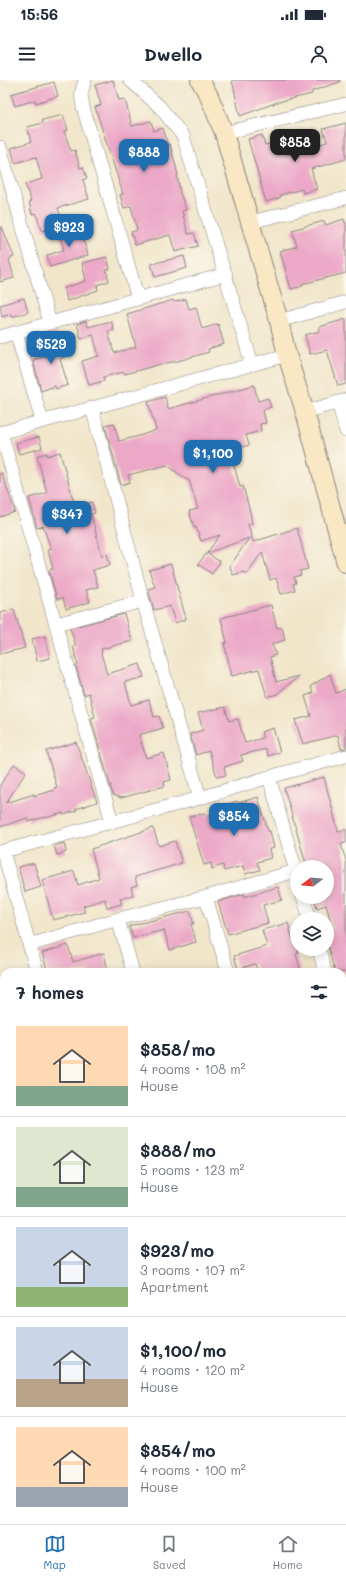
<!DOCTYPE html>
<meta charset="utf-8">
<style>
:root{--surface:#fff;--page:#f6f6f7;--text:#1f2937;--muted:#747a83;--line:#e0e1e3;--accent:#1f6fb2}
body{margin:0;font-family:Mali,sans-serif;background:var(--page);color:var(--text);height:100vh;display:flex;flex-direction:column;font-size:15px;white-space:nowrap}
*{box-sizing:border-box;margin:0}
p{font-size:13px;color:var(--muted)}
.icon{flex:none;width:22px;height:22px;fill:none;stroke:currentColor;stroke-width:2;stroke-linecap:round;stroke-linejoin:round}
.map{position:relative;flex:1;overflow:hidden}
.panel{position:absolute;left:0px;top:888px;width:346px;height:556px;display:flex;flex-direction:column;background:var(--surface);border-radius:12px 12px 0 0;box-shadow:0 2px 10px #0003}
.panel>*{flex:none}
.needle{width:26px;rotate:254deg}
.buttons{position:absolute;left:290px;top:780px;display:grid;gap:8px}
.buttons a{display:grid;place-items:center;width:44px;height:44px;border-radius:50%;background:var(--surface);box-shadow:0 2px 10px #0003;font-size:20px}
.price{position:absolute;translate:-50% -34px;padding:0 9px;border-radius:8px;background:var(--accent);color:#fff;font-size:13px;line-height:26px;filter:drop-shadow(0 1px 2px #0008)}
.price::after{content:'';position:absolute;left:50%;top:24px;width:12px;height:9px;margin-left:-6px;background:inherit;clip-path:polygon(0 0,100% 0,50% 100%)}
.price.active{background:#222;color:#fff}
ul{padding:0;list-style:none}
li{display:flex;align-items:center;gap:12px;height:100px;padding:0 16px}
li+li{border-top:1px solid var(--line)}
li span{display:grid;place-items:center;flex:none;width:112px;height:80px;border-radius:0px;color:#555}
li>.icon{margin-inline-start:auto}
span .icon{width:48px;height:48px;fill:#fffc;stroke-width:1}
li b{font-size:17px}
h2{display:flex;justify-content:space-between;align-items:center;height:48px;padding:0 16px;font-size:17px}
.status{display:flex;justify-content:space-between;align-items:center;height:28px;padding:0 20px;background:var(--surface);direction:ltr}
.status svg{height:11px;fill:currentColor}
header{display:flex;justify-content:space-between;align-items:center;height:52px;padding:0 16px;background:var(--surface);font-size:18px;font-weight:700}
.tab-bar{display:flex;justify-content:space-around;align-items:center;height:56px;border-top:1px solid var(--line);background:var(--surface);font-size:11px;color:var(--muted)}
.tab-bar a{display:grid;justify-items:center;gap:2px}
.tab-bar .active{color:var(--accent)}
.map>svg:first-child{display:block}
</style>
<div class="status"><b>15:56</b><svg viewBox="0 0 49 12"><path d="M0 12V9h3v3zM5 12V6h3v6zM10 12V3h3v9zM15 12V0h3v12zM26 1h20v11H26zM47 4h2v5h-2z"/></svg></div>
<header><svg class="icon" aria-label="menu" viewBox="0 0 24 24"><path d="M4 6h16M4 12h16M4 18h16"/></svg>Dwello<svg class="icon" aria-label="person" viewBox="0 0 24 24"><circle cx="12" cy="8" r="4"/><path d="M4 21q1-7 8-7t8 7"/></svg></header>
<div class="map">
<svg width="346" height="1444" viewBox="0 0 346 1444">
<rect width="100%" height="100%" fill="#fbf7ec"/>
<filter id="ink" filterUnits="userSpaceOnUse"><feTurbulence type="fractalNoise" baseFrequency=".025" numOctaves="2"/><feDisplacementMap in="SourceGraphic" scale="8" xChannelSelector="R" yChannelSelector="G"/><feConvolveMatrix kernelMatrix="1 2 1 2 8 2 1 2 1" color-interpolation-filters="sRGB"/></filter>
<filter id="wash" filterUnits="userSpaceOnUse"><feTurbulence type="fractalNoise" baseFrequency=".012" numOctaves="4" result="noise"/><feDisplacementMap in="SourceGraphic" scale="16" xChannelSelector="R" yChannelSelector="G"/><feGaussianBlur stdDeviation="0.9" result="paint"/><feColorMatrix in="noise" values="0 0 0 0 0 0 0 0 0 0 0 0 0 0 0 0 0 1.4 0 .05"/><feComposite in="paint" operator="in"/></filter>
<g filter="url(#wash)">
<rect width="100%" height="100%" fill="#f1e6ca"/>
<g id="blocks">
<path fill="#eca9c7" d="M113 0 119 20 125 19 132 46 151 41 154 51 163 48 168 65 170 64 178 95H177L180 113 186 130 182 131 188 154 194 153 198 166 175 172 170 155 135 165 131 152 137 150 131 126 124 128 120 115 123 114 95 27 101 25 95 5Z
M232 0H340V2L312 11V14L278 22 240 36Z
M54 2 58 16 36 23 35 20 15 26 11 14Z
M63 35 68 50 64 51 71 71 75 70 80 88 83 87 87 98 83 100 89 119 58 128 63 145 42 151 36 133 32 134 29 122 31 121 25 104 42 99 36 77 15 83 11 68 31 62 27 47 43 43 42 40Z
M346 43V79L311 89 317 109 303 113 302 109 280 115V118L266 122 248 59 262 55 265 65 283 60 287 74 327 62 323 49Z
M344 139 346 145V193L302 204 303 206 291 209 280 171 297 166 292 150 324 141 326 145Z
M79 146 88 175 50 187 47 175 64 170 59 153Z
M0 147H2L14 177 9 179 14 198 0 202Z
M184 176 187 188 155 197 151 184Z
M107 177 110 189 106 190 109 201 97 205 98 210 67 221 64 208 86 201 82 183Z
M24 218 28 232 12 237 11 234 2 237 0 225Z
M186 219 189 229 196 227 202 249 218 244 224 264 208 269 209 272 178 281 161 284 125 294 124 292 103 297 104 301 89 305 82 281 99 276 93 255 81 259 77 244 86 241 88 247 111 241 114 250 108 251 114 273 136 267 127 234 173 220 174 222Z
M346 239V304L338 306 327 270 310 274 305 255 320 251 319 247Z
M57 252 65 277 60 279 68 305 56 309 55 306 41 311 33 280 49 275 43 256Z
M254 305 258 321 268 318 271 327 263 330 266 343 260 344 261 351 246 355 249 365 230 372 240 407 243 406 250 432 252 443 248 444 253 462 297 448 308 489 300 491 301 495 294 497 296 503 293 504 295 510 281 514 276 498 270 500 262 472 247 494 243 492 233 495 230 486 249 458 207 473 220 455 201 461 196 447 194 448 189 431 198 429 189 400H187L167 385 128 395 130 402 121 405 105 345 114 343 119 361 139 356 156 350 148 322 165 317 168 329Z
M39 357 42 368 19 374 16 363Z
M60 372 75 426 92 422 95 433 91 434 102 476 107 474 110 485 93 490 98 507 86 510 90 522 66 529 63 518 57 519 49 490 53 489 48 470 51 469 43 446 37 448 29 418 47 413 37 376 47 373V376Z
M0 393H2L15 432 0 437Z
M207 473 220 482 212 494 198 484Z
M171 484 186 539 175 543 170 526 154 530 148 509 155 507 149 490Z
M271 525 277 548 282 547 285 560 272 564 276 575 270 577 276 602 299 596 277 614 267 617 259 589 232 596 224 563H227L221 538Z
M14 529 25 568 0 574V533Z
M124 534 132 561 101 569 102 572 101 573 107 594 140 584 144 597 125 602 131 625 149 620 154 637 159 636 163 648 139 655 146 678 164 673 171 700 164 702 165 706 121 718 113 715 91 638 95 637 89 613 84 615 76 586 78 585 73 567 76 566 70 548Z
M45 556 50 578 37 581 32 559Z
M330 594 336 613 346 609V668L341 669 338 655 303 664 295 640 311 636 305 616 313 613 311 606Z
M225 627 229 641 238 639 245 663 263 658 261 652 273 648 280 672 268 676 266 669 241 675 243 681 224 687 226 695 217 697 209 671 196 675 190 654 203 650 198 633Z
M76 662 97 722 76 729V731L63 735V733L45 738V737L28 742 27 738 0 747V705L14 684 26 692 6 723 34 714V716L55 710 54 708 57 707 46 671Z
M324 697 338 751 346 749V763L341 764 346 781V892H335L327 863V850L333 849 326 825 317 828 314 817H327V787H307L284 708Z
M258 717 268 751H270L274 768 269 769 271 778 257 782 260 790 245 794 243 786 224 791 223 785 212 789 211 783 204 785 189 737 205 733 206 736 226 730 224 725 237 721 238 723Z
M153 748 159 766 175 761 182 783 135 797 137 805 131 807 133 815 120 819 122 824 107 828 105 819 83 826 85 832 53 840 42 800 74 791 78 805 99 798 91 769Z
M64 763 66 772 57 775 54 766Z
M34 783 41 807 25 812 18 787Z
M278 807 282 820 263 825 268 843 228 854 218 822 244 814V817Z
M190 831 194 844H191L196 862 170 870 164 850 133 858 129 846Z
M288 843 293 860H295L299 873 296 874 301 892H258L255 884 238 889 234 876 267 866 262 850Z
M68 865 73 882 104 873 108 892H48L42 873Z"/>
</g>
</g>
<g filter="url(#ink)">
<use href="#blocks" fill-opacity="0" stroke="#8a8482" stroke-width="1"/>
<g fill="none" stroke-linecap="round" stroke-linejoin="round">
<g stroke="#8a8482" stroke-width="14">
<path id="street" d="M85 0 81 14 83 27 138 219
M130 0 160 27 183 56 252 284
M224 53 346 24
M0 67 50 243
M251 142 346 118
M279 241 346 222
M16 252 42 341
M0 257 226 194
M338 322 346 351
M92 328 143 521 200 718
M305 332 346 320
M1 352 112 742
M0 353 287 275
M56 544 143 521
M269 697 297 795
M3 771 37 892
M0 772 200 718 269 697 346 676
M206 817 296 791
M303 817 310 839
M118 839 133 892
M29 865 118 839 206 817 228 892
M319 869 325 892
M342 952 346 967
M342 1104 346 1103
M0 1109 4 1122
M342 1140 346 1138
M0 1168 4 1165
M0 1223 4 1220
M342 1236 346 1235
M0 1263 4 1260
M342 1284 346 1299
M342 1334 346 1333
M0 1379 4 1376
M0 1396 4 1402
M342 1427 346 1426
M30 1440 33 1444
M283 1444 297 1440"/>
</g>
<g stroke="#8a8482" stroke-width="20">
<path id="secondary" d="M200 0 209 16 224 53 279 241 287 275 305 332 346 483"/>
</g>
<use href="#street" stroke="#fff" stroke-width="13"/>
<use href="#secondary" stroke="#fae7c3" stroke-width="18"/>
</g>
</g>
</svg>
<div class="buttons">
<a><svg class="needle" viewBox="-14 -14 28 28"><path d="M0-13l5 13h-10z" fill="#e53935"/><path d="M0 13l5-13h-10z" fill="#747a83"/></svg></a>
<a><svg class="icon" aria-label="layers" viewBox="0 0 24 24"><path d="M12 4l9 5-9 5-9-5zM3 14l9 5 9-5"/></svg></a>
</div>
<b class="price active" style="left:295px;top:83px">$858</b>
<b class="price" style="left:144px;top:93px">$888</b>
<b class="price" style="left:69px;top:168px">$923</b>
<b class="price" style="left:51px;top:285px">$529</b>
<b class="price" style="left:213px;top:394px">$1,100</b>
<b class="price" style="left:67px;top:455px">$347</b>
<b class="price" style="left:234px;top:757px">$854</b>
<section class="panel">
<h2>7 homes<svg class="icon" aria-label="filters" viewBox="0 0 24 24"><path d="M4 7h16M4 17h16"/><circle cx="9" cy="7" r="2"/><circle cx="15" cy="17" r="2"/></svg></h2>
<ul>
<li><span style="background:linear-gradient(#ffd9b3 75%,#7fa58c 0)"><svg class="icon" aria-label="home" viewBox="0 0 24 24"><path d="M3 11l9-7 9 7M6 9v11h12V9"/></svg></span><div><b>$858/mo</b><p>4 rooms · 108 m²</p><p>House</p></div></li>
<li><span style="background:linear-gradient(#dfe7d0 75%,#7fa58c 0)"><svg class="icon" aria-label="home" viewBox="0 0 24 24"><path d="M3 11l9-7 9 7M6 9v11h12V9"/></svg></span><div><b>$888/mo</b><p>5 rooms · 123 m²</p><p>House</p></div></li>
<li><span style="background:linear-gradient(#c9d6e8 75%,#8fb573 0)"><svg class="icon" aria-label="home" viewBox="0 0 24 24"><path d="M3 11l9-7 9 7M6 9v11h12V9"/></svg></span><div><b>$923/mo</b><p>3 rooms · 107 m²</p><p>Apartment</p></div></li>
<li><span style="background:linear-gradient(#c9d6e8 65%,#b9a48a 0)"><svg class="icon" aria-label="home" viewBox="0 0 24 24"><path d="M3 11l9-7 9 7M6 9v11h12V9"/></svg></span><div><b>$1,100/mo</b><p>4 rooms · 120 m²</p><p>House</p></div></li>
<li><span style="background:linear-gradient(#ffd9b3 75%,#9aa5b1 0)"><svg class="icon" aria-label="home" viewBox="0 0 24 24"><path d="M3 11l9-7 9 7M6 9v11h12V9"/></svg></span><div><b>$854/mo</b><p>4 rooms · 100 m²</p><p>House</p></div></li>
</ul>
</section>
</div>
<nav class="tab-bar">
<a class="active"><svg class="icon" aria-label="map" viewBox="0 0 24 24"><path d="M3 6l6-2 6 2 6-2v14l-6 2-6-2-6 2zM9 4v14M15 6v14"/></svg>Map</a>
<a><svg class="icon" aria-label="saved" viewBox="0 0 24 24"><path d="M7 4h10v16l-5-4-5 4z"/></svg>Saved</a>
<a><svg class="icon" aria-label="home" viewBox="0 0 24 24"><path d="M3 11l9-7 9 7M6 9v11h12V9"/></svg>Home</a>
</nav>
